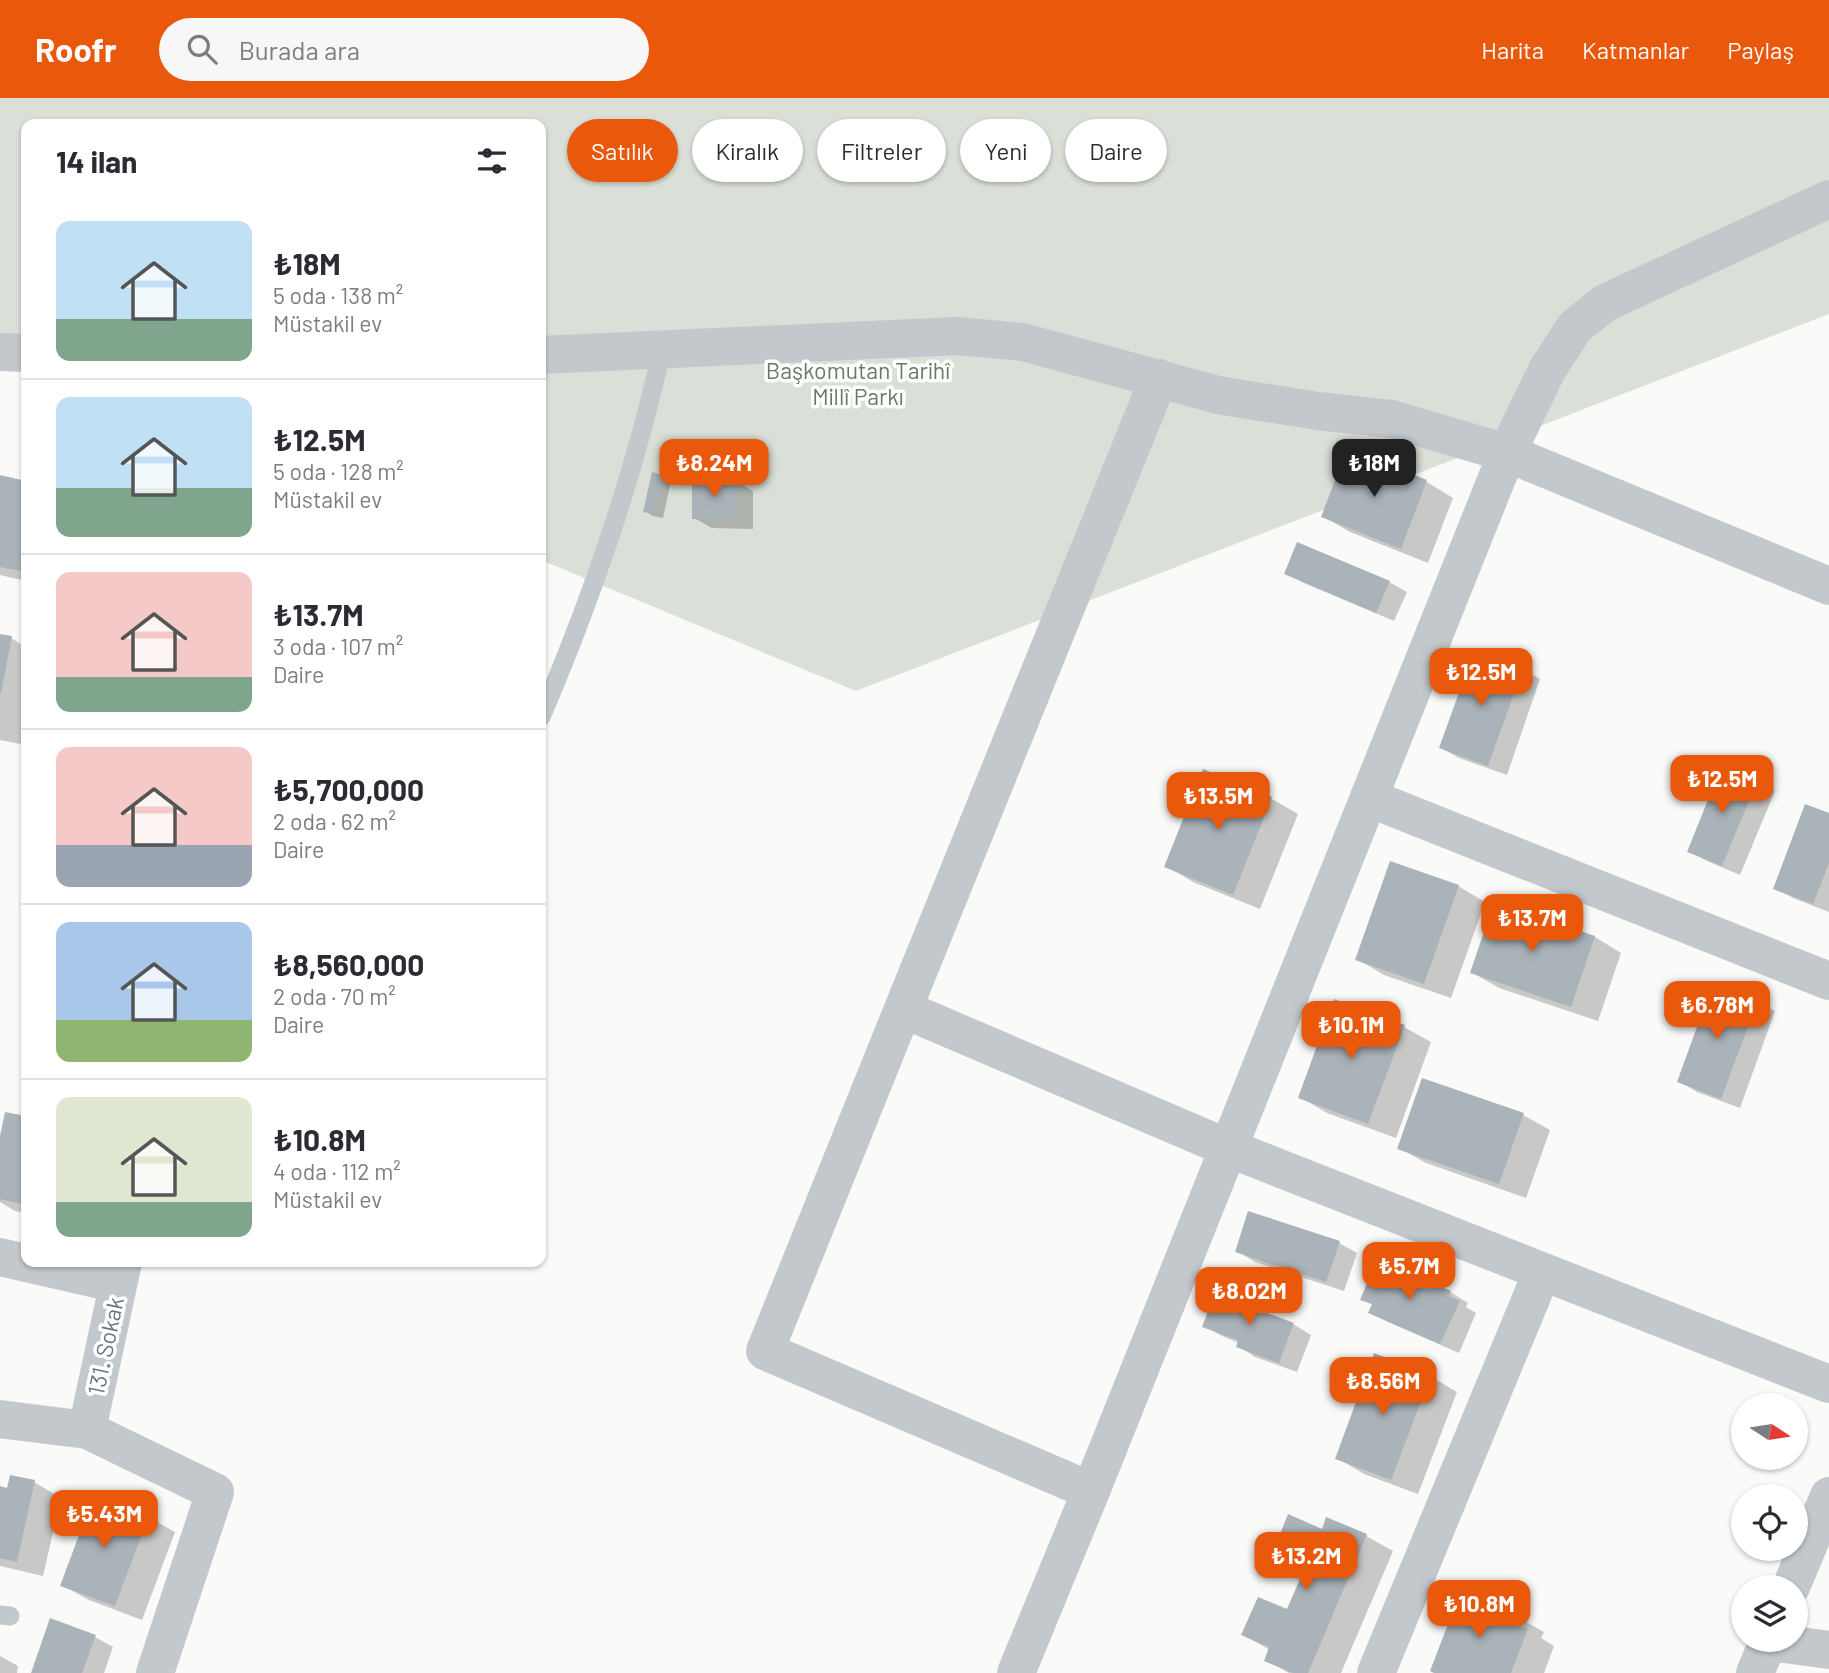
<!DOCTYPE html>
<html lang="tr">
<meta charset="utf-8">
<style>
:root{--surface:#fff;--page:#f7f7f7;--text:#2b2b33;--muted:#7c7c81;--line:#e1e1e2;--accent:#ea580c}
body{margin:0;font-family:Barlow,sans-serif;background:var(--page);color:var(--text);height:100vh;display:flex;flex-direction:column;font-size:26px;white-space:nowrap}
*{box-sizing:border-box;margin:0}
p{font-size:23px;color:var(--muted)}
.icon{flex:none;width:38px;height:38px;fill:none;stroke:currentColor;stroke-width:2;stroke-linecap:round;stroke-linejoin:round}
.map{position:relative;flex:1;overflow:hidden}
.details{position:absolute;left:21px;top:21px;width:525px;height:1148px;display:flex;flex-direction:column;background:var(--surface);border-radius:14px;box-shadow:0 2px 5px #0004}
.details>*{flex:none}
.hud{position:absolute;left:567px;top:21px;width:665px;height:63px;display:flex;gap:14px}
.needle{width:46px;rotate:102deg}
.buttons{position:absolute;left:1731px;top:1295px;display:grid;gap:14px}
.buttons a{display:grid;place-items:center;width:77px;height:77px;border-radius:50%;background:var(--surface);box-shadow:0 2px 5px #0004;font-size:35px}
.price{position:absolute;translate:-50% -60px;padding:0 16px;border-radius:14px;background:var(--accent);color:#fff;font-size:23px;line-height:46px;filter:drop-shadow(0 2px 4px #0008)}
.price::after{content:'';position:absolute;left:50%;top:42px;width:21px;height:16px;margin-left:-10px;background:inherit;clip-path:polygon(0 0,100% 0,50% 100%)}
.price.on{background:#222;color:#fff}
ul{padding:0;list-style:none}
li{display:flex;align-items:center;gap:21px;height:175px;padding:0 35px}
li+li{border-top:2px solid var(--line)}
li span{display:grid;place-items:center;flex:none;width:196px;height:140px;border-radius:14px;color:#555}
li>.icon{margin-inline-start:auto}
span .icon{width:84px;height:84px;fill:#fffc;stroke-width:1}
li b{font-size:30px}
h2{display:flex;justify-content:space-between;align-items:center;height:84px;padding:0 35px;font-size:30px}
.chip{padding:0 24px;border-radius:32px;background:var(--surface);box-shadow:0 2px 5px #0004;font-size:24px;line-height:63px}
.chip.on{background:var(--accent);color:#fff}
header{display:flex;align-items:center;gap:42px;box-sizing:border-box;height:98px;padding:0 35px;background:var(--accent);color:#fff}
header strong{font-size:33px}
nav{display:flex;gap:38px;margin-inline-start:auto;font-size:24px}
.search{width:490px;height:63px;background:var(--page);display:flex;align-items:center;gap:18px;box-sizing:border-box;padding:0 24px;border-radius:38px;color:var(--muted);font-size:26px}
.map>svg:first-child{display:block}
</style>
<header>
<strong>Roofr</strong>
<div class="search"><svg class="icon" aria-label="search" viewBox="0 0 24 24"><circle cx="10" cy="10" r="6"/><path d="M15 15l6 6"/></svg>Burada ara</div>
<nav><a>Harita</a><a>Katmanlar</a><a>Paylaş</a></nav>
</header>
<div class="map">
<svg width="1829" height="1575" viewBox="0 0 1829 1575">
<rect width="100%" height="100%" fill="#fafaf8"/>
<path fill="#dadfd7" d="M0 0H1829V216L856 593 541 462V26H26V248L0 237Z"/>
<path fill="#0003" d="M1348 353 1427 384 1453 400 1428 465 1350 434 1323 418Z
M662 378 671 383 663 420 653 418 645 413Z
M0 379 26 384V483L0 477Z
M735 383 753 393V431L712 430 694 420Z
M1286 475 1389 484 1407 494 1394 523 1304 485Z
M0 538 11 540 26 549V620L21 646 0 642Z
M1522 571 1540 581 1507 677 1459 660 1441 650Z
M1204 673 1272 701 1298 716 1260 811 1193 784 1166 768Z
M1757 683 1775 693 1740 777 1707 763 1689 753Z
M1829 717V814L1793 800 1775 790Z
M1458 788 1485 804 1451 900 1384 877 1357 861Z
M1595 839 1621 855 1598 923 1499 890 1473 875Z
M1757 903 1775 913 1740 1010 1697 994 1679 983Z
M1404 929 1431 944 1396 1040 1327 1015 1300 999Z
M7 1016 26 1020V1115L15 1113 0 1104V1046Z
M1523 1017 1550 1032 1526 1100 1426 1065 1399 1050Z
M1339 1145 1357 1155 1344 1193 1255 1164 1237 1153Z
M1402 1172 1420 1182 1417 1188 1431 1194H1450L1468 1205 1466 1209 1476 1215 1459 1255 1388 1224 1370 1214 1373 1207 1362 1201Z
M1293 1226 1311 1237 1297 1274 1255 1259 1238 1248 1239 1245 1222 1238 1204 1228Z
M1430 1278 1457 1294 1418 1396 1364 1376 1337 1360Z
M34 1384 61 1400 43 1478 0 1468V1390L9 1392Z
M95 1399 148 1419 175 1434 142 1522 89 1502 62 1487Z
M1327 1421 1366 1438 1393 1453 1341 1575H1289L1266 1562 1270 1552 1243 1537 1288 1514 1304 1477 1278 1462 1323 1433Z
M1461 1497 1517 1519 1544 1534 1541 1540 1554 1548 1544 1575H1436Z
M95 1539 113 1549 104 1575H32Z
M0 1558 18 1568 17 1575H0Z"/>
<path fill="#aab3b9" d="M1347 351 1427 382 1401 451 1321 419Z
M652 374 663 377 654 416 643 414Z
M0 377 26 383V474L0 469Z
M692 380 736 381 735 421H692Z
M1297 444 1390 483 1376 515 1284 476Z
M0 536 12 538 1 595H0Z
M1474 553 1523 570 1488 668 1439 650Z
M1722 667 1758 681 1722 768 1687 754Z
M1203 671 1272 699 1233 797 1164 769Z
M1805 706 1829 715V765L1813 806 1773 791Z
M1390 763 1459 787 1424 886 1355 862Z
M1494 804 1595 838 1571 909 1470 875Z
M1713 885 1758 902 1721 1001 1677 984Z
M1334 901 1405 927 1368 1026 1298 1000Z
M1422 980 1524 1015 1499 1086 1397 1051Z
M5 1014 26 1018V1107L0 1101V1038Z
M1248 1113 1340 1143 1326 1184 1235 1154Z
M1378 1159 1403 1170 1400 1178 1430 1191 1433 1185 1451 1193 1449 1198 1460 1203 1440 1246 1368 1215 1372 1206 1360 1202Z
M1215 1195 1294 1225 1279 1265 1236 1249 1238 1242 1202 1229Z
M1374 1255 1431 1277 1391 1382 1335 1361Z
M10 1377 35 1382 17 1464 0 1460V1388L7 1390Z
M94 1397 149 1417 115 1508 60 1488Z
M1288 1416 1322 1431 1326 1419 1367 1436 1308 1575H1293L1264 1563 1269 1549 1241 1537 1258 1499 1287 1511 1303 1474 1276 1463 1279 1456 1273 1454Z
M1460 1495 1518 1517 1514 1525 1528 1531 1511 1575H1434L1430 1573Z
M50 1520 96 1537 82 1575H31Z"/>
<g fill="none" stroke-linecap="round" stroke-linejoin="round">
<path stroke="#c3c8cc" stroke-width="19" d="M541 619C592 500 634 378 662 251
M0 1517 10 1518"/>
<path stroke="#c3c8cc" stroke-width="38" d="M0 254 26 255
M541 257 957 238 1023 244 1218 297 1318 313 1391 321 1507 355 1829 488
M1159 280 903 911 1228 1050 1829 1286
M1369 700 1829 883
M903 911 765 1253 1091 1393
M0 1159 118 1186
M0 1321 87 1332 215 1394 155 1575
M87 1332 123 1164
M1791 1489 1829 1398
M1769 1544 1829 1552
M1016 1575 1091 1393 1507 355 1547 272 1575 229 1605 205 1829 101
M1376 1575 1542 1174
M1755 1575 1769 1542"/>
</g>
<g text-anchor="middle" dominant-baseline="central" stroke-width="7" stroke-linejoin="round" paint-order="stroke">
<g font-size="23" fill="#687a64" stroke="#fff">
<text x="858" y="272">Başkomutan Tarihî<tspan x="858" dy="26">Millî Parkı</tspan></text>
</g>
<g font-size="23" fill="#657683" stroke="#fff">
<text transform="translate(105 1248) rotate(-78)">131. Sokak</text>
</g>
</g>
</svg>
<div class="buttons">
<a><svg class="needle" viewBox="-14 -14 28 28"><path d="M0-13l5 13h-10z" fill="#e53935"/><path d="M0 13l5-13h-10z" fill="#7c7c81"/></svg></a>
<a><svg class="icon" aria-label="locate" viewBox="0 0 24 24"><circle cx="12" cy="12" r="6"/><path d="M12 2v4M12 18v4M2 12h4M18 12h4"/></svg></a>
<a><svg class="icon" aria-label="layers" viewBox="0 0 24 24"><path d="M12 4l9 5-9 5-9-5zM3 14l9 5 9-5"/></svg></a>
</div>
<b class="price" style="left:714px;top:401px">₺8.24M</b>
<b class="price on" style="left:1374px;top:401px">₺18M</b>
<b class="price" style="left:1481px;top:610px">₺12.5M</b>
<b class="price" style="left:1722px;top:717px">₺12.5M</b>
<b class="price" style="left:1218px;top:734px">₺13.5M</b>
<b class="price" style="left:1532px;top:856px">₺13.7M</b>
<b class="price" style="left:1717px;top:943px">₺6.78M</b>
<b class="price" style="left:1351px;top:963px">₺10.1M</b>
<b class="price" style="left:1409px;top:1204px">₺5.7M</b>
<b class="price" style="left:1249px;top:1229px">₺8.02M</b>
<b class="price" style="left:1383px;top:1319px">₺8.56M</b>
<b class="price" style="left:104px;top:1452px">₺5.43M</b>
<b class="price" style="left:1306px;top:1494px">₺13.2M</b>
<b class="price" style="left:1479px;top:1542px">₺10.8M</b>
<div class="hud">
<a class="chip on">Satılık</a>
<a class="chip">Kiralık</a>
<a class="chip">Filtreler</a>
<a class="chip">Yeni</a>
<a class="chip">Daire</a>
</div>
<section class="details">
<h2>14 ilan<svg class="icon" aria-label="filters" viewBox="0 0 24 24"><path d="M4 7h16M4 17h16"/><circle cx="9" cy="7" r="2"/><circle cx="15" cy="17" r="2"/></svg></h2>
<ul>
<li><span style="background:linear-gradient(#bfe0f5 70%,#7fa58c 0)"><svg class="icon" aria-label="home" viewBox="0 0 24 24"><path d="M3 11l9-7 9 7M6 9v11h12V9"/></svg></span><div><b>₺18M</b><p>5 oda · 138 m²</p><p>Müstakil ev</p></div></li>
<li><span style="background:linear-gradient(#bfe0f5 65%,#7fa58c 0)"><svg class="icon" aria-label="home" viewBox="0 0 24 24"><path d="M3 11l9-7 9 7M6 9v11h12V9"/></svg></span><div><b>₺12.5M</b><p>5 oda · 128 m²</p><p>Müstakil ev</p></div></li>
<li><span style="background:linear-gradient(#f6c9c9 75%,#7fa58c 0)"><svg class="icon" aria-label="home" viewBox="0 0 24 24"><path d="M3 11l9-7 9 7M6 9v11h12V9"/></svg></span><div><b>₺13.7M</b><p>3 oda · 107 m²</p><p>Daire</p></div></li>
<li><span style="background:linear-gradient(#f6c9c9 70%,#9aa5b1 0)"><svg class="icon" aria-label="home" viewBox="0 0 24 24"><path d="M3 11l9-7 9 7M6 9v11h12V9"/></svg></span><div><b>₺5,700,000</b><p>2 oda · 62 m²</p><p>Daire</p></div></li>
<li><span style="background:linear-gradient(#a9c7e8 70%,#8fb573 0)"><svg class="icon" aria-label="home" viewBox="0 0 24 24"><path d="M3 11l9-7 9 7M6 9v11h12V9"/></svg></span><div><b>₺8,560,000</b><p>2 oda · 70 m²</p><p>Daire</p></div></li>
<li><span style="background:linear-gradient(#dfe7d0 75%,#7fa58c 0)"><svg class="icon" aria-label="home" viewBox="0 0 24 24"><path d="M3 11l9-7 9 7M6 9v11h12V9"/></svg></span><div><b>₺10.8M</b><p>4 oda · 112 m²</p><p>Müstakil ev</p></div></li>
</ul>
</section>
</div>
